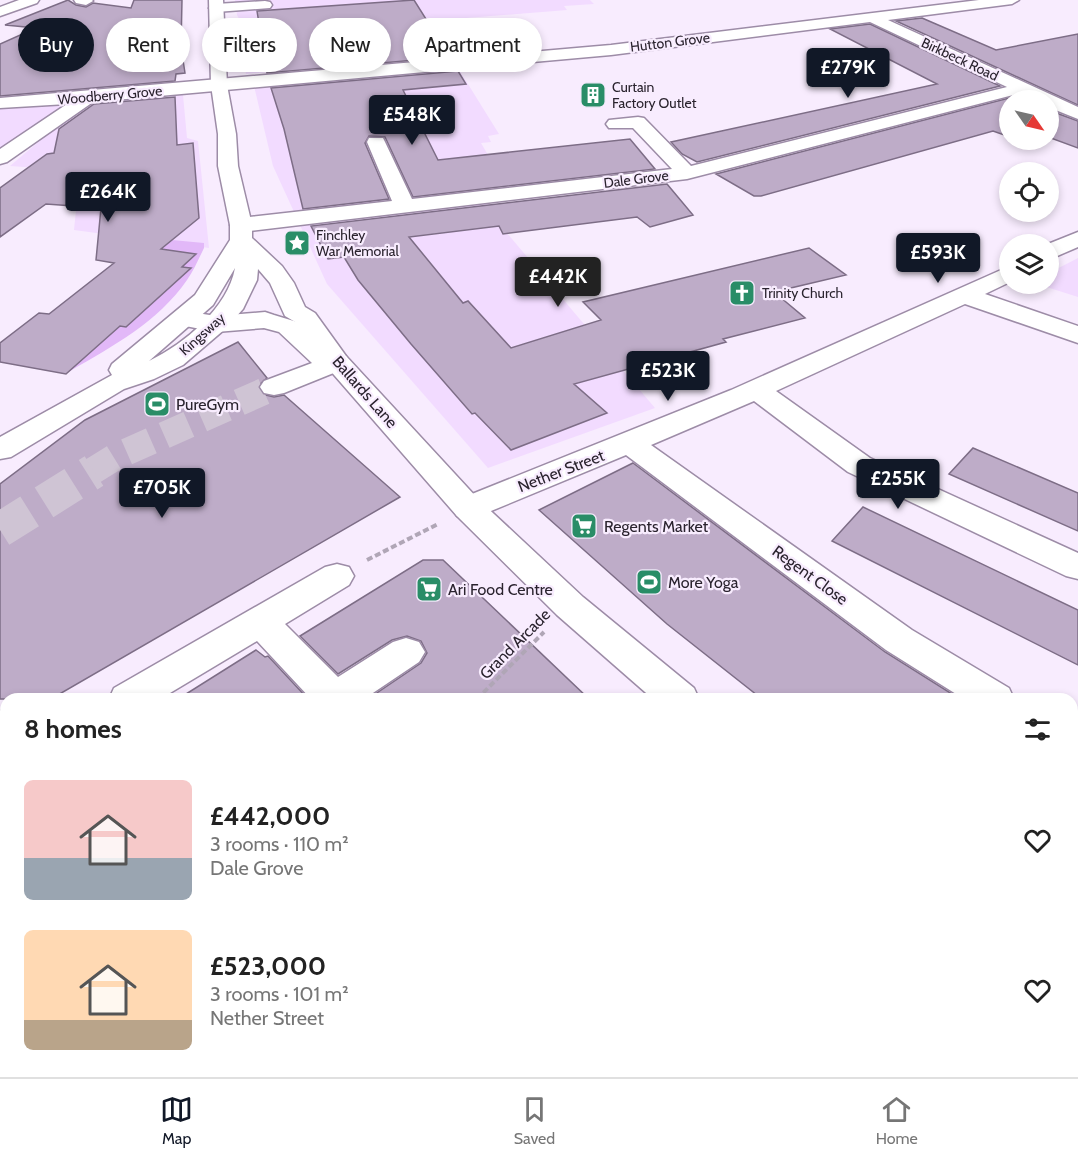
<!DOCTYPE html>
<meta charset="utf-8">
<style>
:root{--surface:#fff;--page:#f2f2f2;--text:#222;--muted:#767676;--line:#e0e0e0;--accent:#111827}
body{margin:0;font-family:Cabin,sans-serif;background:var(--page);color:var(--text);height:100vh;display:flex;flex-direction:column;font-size:22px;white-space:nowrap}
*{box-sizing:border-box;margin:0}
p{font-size:20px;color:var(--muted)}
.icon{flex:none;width:33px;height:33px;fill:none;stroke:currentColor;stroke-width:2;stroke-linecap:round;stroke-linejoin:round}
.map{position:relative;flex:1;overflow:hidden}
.drawer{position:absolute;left:0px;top:693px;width:1078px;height:384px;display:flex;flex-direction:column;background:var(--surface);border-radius:18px 18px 0 0;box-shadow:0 3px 9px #0003}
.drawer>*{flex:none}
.guide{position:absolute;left:18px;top:18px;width:600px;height:54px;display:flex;gap:12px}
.needle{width:39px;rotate:124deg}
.controls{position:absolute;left:999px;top:90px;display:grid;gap:12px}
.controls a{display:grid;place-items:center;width:60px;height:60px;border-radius:50%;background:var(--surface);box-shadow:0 3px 9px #0003;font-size:30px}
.price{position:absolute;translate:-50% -51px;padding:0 14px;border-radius:6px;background:var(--accent);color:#fff;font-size:20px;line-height:39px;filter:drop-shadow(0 2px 3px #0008)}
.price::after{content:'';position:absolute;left:50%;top:36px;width:18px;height:14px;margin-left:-9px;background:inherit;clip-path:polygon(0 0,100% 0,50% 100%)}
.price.active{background:#222;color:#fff}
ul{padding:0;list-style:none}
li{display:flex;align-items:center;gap:18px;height:150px;padding:0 24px}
li span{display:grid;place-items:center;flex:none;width:168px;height:120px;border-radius:9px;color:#555}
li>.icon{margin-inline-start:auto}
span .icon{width:72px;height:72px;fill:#fffc;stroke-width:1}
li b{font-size:26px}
h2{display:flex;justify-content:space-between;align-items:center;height:72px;padding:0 24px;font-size:26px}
.tag{padding:0 21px;border-radius:27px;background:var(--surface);box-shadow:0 3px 9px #0003;font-size:21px;line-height:54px}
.tag.active{background:var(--accent);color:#fff}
.tabs{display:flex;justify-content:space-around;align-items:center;height:84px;border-top:2px solid var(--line);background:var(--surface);font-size:16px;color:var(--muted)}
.tabs a{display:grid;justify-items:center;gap:3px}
.tabs .active{color:var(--accent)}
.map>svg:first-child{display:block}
</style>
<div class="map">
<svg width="1078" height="1077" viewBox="0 0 1078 1077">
<rect width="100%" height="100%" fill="#f8ecfe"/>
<path fill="#f2dbff" d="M235 0H590L594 4 564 6 567 10 428 21 451 56 246 74 242 52 246 31 237 15Z
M458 68 499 134 488 136 491 142 481 143 505 184 480 187 501 226 655 408 488 468 327 284 273 166 254 86Z
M183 95 187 138 198 141 209 248 74 230 80 171 10 166 83 104Z
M87 97 0 151V102Z
M1078 258V297L1037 284H1048L1049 273Z
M1072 730 1078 733V950L1072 946Z
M0 1036 6 1039V1071H63L75 1077H0Z"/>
<path fill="#e2b8f8" d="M172 240 204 243V248C199 258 194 270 187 280 158 322 113 346 70 371L64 370 120 326H126L161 295 186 268 182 267 195 254 161 249Z"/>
<path fill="#beacc8" stroke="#7d6d86" stroke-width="1.5" d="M68 0 76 5 86 7 93 3 131 8 134 0H182L181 47 185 73 176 74 175 81 0 96V44L36 28 5 25Z
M414 0 450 57 267 73 257 11Z
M922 18 996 50 1078 34V105L896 21Z
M870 24 1000 86 697 162 682 154 671 142 937 84 830 29Z
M458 71 466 84 403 90 438 160 630 139 655 169 413 197 385 137 369 136 365 143 389 199 303 209 284 129 271 88Z
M1021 95 1031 100H1010V137L993 131 761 196H754L716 174Z
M175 97 177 145 193 143 199 218 161 249 196 254 182 267 191 268 126 327 120 326 66 374 0 362V343L39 313 49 314 114 263 96 260 101 208 46 204 0 237V188L47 154 54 153 59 129 94 104Z
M1048 110 1078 121V148L1048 137Z
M667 184 693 215 650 227 637 217 503 234 499 226 409 237 463 303 468 301 511 348 601 320 583 302 809 248 846 275 774 292 805 318 723 339 726 342 574 384 607 413 511 450 475 413 472 414 411 344 358 280 344 257 328 259 311 226Z
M238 342 267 378 258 386 262 394 274 397 284 395 400 497 51 699H0V484L85 420Z
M973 448 1078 493V531L949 474Z
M633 463 885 652 960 699H762L667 624 539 510Z
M863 507 1078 610V665L832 541Z
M423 560H443L589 699H368L421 663 427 653 421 641 407 636 392 640 338 674 300 636Z
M256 650 265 657 268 656 308 699H178Z"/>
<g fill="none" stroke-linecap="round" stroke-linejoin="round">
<path stroke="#cfc4d4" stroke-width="27" stroke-dasharray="27 14" stroke-linecap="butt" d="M91 472 117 456 274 387"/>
<path stroke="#cfc4d4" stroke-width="35" stroke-dasharray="35 17" stroke-linecap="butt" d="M0 530 94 471"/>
<g stroke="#9d8ca7" stroke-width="3">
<path id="minor" d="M19 0H39L37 3 0 16V7Z
M74 0H92L93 1 86 5 76 3Z
M979 0H1019L1012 4 888 20 1078 107V119L1048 107V100H1035L1021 93 687 179 241 232 233 230 230 225 233 220 241 218 392 201 367 142 369 138H383L385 142 412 199 672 169 633 128H609L606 124 609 120 638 117 644 118 691 166 1007 87 870 22 611 55 93 102 7 162 0 164V149L67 104 0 108V98L611 45Z
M265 1 270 2 272 5 270 8 216 12 209 8 216 4Z
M1078 232V247L1048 260V244Z
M1010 266V282L985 294 1078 326V343L965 304 776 391 870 458 1078 553V579L1066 576 848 472 754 401 651 445 912 630 1009 688 1014 699H964L886 650 626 455 479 516 468 519 457 516 452 508 457 500 731 390Z
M184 311 216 316 265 312 274 315 297 322 334 355 346 356 350 362 346 368 284 393 274 395 264 393 260 387 264 381 312 363 279 332 264 328 216 332 175 324 171 319 175 314Z
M337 564 349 567 354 576 349 585 285 624 338 677 393 642 406 638 419 642 425 652 419 662 364 699H311L257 641 160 699H109L114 688 325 567Z
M1 711 6 713V751L0 749Z
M1072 730 1078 732V767L1072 765Z
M6 753V791L0 793V755Z"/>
</g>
<g stroke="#9d8ca7" stroke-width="3">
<path id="major" d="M209 0H223L227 85 236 134 238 166 252 225V238L282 266 294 283 305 307 315 313 346 356 479 500 583 597 694 688 699 699H653L557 615 457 516 328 368 297 323 285 316 270 283 258 269 257 280 243 309 225 329 183 365 154 379 124 389 11 457 0 459V437L112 375 109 370 112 364 195 295 230 240V225L218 166V134L211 85ZM235 268C228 308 184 344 149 361L213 305Z
M0 916 6 918V966L0 964Z
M1072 981 1078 984V1035L1072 1033Z
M259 1071H323L325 1077H261Z"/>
</g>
<path stroke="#b0a6b6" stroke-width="4" stroke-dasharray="6 3" stroke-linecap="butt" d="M367 560 438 524
M477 699 544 632"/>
<use href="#minor" fill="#fff" fill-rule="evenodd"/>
<use href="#major" fill="#fff" fill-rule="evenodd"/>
</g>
<defs>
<g id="building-square" transform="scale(1.35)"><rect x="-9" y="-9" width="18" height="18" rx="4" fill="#298d67" stroke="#f8ecfe"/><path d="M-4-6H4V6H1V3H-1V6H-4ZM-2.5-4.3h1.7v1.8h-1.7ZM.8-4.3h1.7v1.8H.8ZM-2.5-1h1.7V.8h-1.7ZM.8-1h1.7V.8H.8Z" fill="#fff"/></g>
<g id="sight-square" transform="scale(1.35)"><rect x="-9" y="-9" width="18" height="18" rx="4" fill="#298d67" stroke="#f8ecfe"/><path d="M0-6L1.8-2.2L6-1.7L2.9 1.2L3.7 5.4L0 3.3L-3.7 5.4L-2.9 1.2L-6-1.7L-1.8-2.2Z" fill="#fff"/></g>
<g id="church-square" transform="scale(1.35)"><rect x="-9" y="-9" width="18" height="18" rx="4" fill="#298d67" stroke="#f8ecfe"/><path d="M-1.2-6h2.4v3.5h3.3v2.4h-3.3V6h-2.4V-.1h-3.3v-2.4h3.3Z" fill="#fff"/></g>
<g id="stadium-square" transform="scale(1.35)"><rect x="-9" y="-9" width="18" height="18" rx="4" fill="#298d67" stroke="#f8ecfe"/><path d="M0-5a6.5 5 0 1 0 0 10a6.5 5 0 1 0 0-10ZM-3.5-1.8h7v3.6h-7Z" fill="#fff"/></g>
<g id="supermarket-square" transform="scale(1.35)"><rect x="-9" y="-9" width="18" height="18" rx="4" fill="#298d67" stroke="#f8ecfe"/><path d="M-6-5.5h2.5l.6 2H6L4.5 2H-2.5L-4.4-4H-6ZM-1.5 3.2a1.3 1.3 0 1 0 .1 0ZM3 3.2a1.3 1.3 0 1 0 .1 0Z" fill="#fff"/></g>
</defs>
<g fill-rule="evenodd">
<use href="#building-square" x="593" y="95"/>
<use href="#sight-square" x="297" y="243"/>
<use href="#church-square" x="742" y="293"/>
<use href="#stadium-square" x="157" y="404"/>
<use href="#supermarket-square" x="584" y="526"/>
<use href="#stadium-square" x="649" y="582"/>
<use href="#supermarket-square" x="429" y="589"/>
</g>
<g text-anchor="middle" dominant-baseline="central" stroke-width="4.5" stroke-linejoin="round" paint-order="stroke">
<g font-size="14" fill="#2a232e" stroke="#f8ecfe">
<text transform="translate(670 42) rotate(-7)">Hutton Grove</text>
<text transform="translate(960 59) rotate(25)">Birkbeck Road</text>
<text transform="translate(110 95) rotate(-5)">Woodberry Grove</text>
<text transform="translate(636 179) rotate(-7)">Dale Grove</text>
<text transform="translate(202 334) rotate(-42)">Kingsway</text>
</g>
<g font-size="14" fill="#2a232e" stroke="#f8ecfe" text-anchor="start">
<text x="612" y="87">Curtain<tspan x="612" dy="16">Factory Outlet</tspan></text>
<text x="316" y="235">Finchley<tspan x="316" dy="16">War Memorial</tspan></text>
<text x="762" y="293">Trinity Church</text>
</g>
<g font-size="16" fill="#2a232e" stroke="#f8ecfe">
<text transform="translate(365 392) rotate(49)">Ballards Lane</text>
<text transform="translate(561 471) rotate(-21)">Nether Street</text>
<text transform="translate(810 575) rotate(36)">Regent Close</text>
<text transform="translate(515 644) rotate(-45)">Grand Arcade</text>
</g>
<g font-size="16" fill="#2a232e" stroke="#f8ecfe" text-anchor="start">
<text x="176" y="404">PureGym</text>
<text x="604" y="526">Regents Market</text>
<text x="668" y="582">More Yoga</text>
<text x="448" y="589">Ari Food Centre</text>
</g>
</g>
</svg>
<div class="controls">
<a><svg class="needle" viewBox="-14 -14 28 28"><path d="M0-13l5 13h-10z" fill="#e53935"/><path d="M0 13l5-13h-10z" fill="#767676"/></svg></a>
<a><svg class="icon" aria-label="locate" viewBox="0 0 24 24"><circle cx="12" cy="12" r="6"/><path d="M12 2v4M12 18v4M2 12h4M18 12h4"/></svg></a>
<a><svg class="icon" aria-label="layers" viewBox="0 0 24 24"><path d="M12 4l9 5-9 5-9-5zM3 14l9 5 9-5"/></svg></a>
</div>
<b class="price" style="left:848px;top:99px">£279K</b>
<b class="price" style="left:412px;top:146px">£548K</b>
<b class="price" style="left:108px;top:223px">£264K</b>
<b class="price" style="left:938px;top:284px">£593K</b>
<b class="price active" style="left:558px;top:308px">£442K</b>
<b class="price" style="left:668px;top:402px">£523K</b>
<b class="price" style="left:898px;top:510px">£255K</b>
<b class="price" style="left:162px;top:519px">£705K</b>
<div class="guide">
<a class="tag active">Buy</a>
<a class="tag">Rent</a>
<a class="tag">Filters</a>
<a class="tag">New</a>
<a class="tag">Apartment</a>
</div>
<section class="drawer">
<h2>8 homes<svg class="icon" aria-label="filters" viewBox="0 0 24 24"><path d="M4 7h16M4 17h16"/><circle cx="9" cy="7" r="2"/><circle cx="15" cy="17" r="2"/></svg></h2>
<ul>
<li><span style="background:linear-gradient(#f6c9c9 65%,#9aa5b1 0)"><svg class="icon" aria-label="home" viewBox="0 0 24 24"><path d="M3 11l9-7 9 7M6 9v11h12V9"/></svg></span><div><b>£442,000</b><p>3 rooms · 110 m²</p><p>Dale Grove</p></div><svg class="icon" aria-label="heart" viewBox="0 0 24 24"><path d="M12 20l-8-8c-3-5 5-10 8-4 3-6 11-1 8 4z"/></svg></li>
<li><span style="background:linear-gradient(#ffd9b3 75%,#b9a48a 0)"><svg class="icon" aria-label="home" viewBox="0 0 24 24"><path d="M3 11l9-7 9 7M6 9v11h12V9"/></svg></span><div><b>£523,000</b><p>3 rooms · 101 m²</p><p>Nether Street</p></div><svg class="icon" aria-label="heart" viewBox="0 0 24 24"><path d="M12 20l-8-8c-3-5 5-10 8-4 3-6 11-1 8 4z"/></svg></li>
</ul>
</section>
</div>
<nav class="tabs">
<a class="active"><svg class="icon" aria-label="map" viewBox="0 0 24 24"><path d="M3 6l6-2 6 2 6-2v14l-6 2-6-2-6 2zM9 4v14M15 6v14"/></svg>Map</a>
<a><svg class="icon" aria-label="saved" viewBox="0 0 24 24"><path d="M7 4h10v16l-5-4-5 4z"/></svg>Saved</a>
<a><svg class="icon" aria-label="home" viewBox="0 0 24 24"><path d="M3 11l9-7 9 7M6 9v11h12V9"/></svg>Home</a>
</nav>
